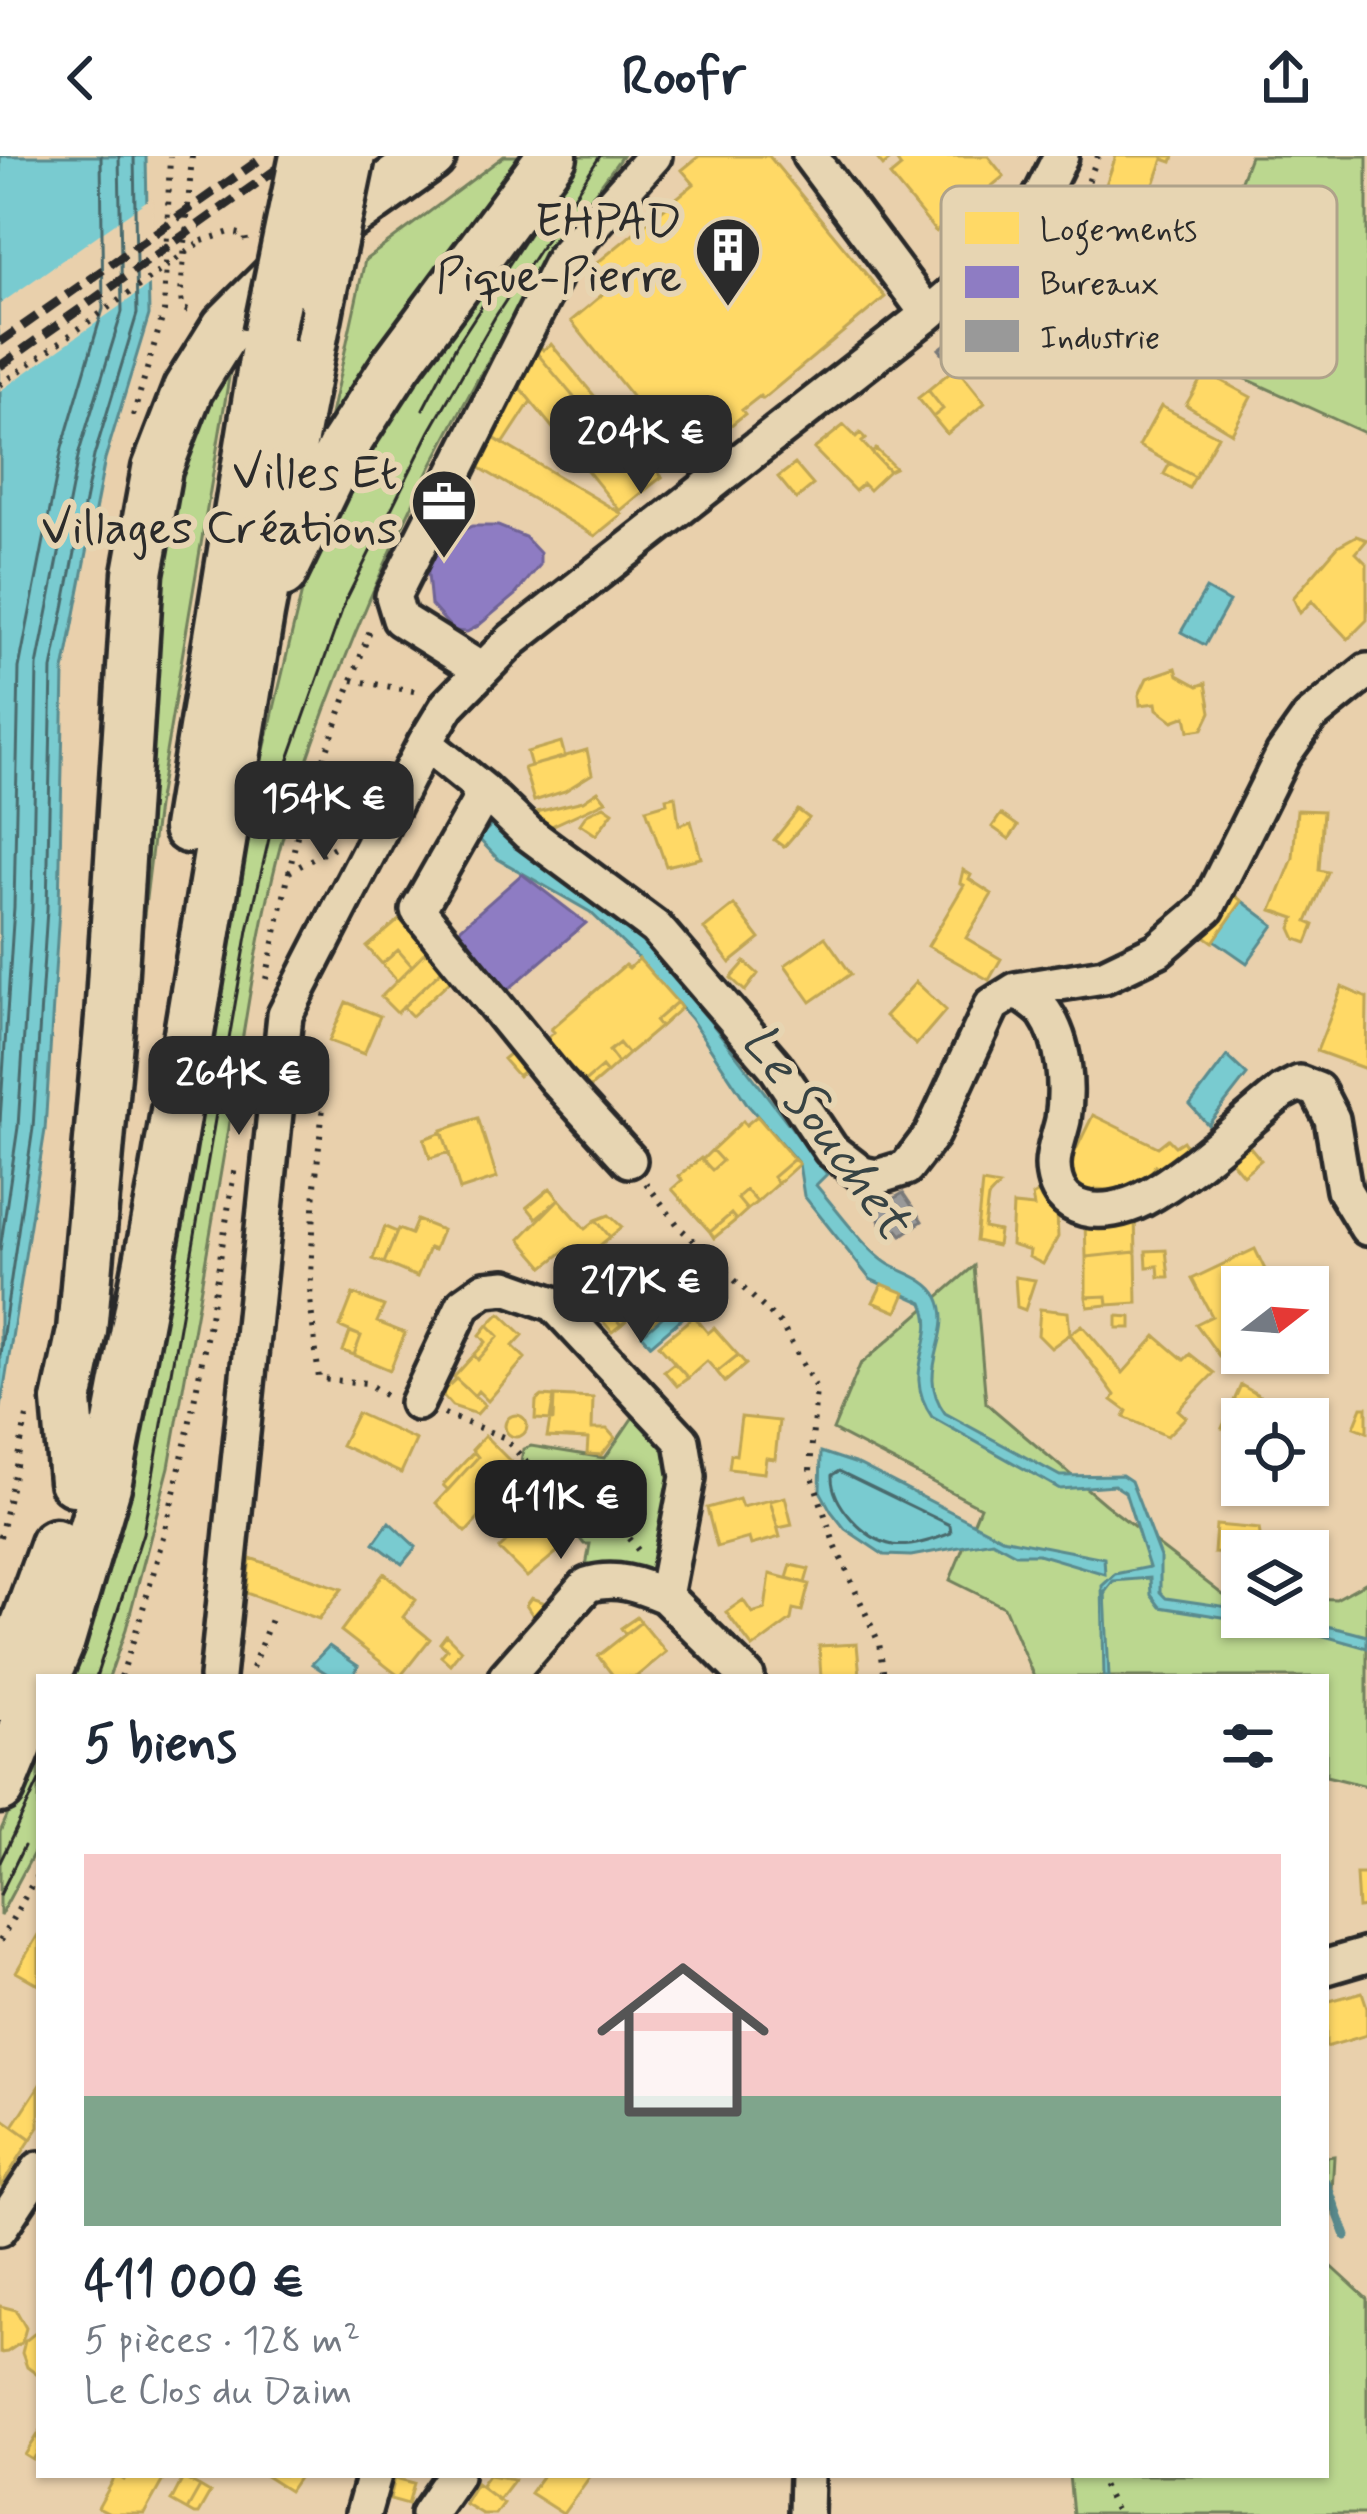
<!DOCTYPE html>
<html lang="fr">
<meta charset="utf-8">
<style>
:root{--surface:#fff;--page:#f6f6f7;--text:#1f2937;--muted:#747a83;--accent:#2b2b2b}
body{margin:0;font-family:Mynerve,sans-serif;background:var(--page);color:var(--text);height:100vh;display:flex;flex-direction:column;font-size:45px;white-space:nowrap}
*{box-sizing:border-box;margin:0}
p{font-size:39px;color:var(--muted)}
.icon{flex:none;width:66px;height:66px;fill:none;stroke:currentColor;stroke-width:2;stroke-linecap:round;stroke-linejoin:round}
.map{position:relative;flex:1;overflow:hidden}
.side{position:absolute;left:36px;top:1518px;width:1293px;height:804px;display:flex;flex-direction:column;background:var(--surface);border-radius:0px;box-shadow:0 3px 9px #0004}
.side>*{flex:none}
.needle{width:78px;rotate:73deg}
.buttons{position:absolute;left:1221px;top:1110px;display:grid;gap:24px}
.buttons a{display:grid;place-items:center;width:108px;height:108px;border-radius:0px;background:var(--surface);box-shadow:0 3px 9px #0004;font-size:60px}
.price{position:absolute;translate:-50% -102px;padding:0 27px;border-radius:24px;background:var(--accent);color:#fff;font-size:39px;line-height:78px;filter:drop-shadow(0 3px 6px #0008)}
.price::after{content:'';position:absolute;left:50%;top:72px;width:36px;height:27px;margin-left:-18px;background:inherit;clip-path:polygon(0 0,100% 0,50% 100%)}
.price.selected{background:#222;color:#fff}
ul{padding:0;list-style:none}
li{display:grid;align-content:center;gap:24px;height:636px;padding:0 48px}
li span{display:grid;place-items:center;height:372px;border-radius:0px;color:#555}
li>.icon{margin-inline-start:auto}
span .icon{width:216px;height:216px;fill:#fffc;stroke-width:1}
li b{font-size:51px}
h2{display:flex;justify-content:space-between;align-items:center;height:144px;padding:0 48px;font-size:51px}
header{display:flex;justify-content:space-between;align-items:center;height:156px;padding:0 48px;background:var(--surface);font-size:54px;font-weight:700}
.map>svg:first-child{display:block}
</style>
<header><svg class="icon" aria-label="back" viewBox="0 0 24 24"><path d="M15 5l-7 7 7 7"/></svg>Roofr<svg class="icon" aria-label="share" viewBox="0 0 24 24"><path d="M12 15V3M7 8l5-5 5 5M5 13v7h14v-7"/></svg></header>
<div class="map">
<svg width="1367" height="2358" viewBox="0 0 1367 2358">
<rect width="100%" height="100%" fill="#e9d0ac"/>
<filter id="ink" filterUnits="userSpaceOnUse"><feTurbulence type="fractalNoise" baseFrequency=".00833" numOctaves="2"/><feDisplacementMap in="SourceGraphic" scale="24" xChannelSelector="R" yChannelSelector="G"/><feConvolveMatrix kernelMatrix="1 2 1 2 8 2 1 2 1" color-interpolation-filters="sRGB"/></filter>
<g filter="url(#ink)">
<path fill="#bbd78f" stroke="#73815d" stroke-width="3" d="M504 0H535L323 295 365 104Z
M565 0H622C479 191 369 416 294 643 262 743 248 850 231 954 212 1073 190 1192 169 1311L126 1473 109 1521H64L243 682 305 423 348 313Z
M1250 0H1367V278L1192 198 1189 164Z
M232 204 157 650 121 952 149 502 176 309 209 237Z
M974 1110 986 1247 1105 1348 1223 1439 1242 1440V1461H1308V1442L1336 1443 1367 1426V1630L1326 1620V1521H1034L1004 1451 950 1424 980 1351 833 1274 860 1209Z
M633 1261 668 1294 674 1312 661 1424 586 1410 590 1388H584L521 1307 523 1293 531 1290 605 1302Z
M39 1589V1687L0 1760V1676Z
M1334 2000 1328 2107 1367 2143V2358H1073L1069 2319H1326V2001Z"/>
<path fill="#79cbd0" stroke="#5a8b8e" stroke-width="3" d="M0 0H146L149 159 105 303 64 515 59 753 45 974 0 1257Z
M1206 433 1229 446 1205 489 1181 476Z
M493 668 511 686 612 750 710 865 827 1018 816 1029C835 1051 868 1098 892 1110 908 1118 929 1124 938 1141 957 1179 913 1214 945 1257L1060 1320 1122 1319 1131 1325 1160 1401V1436L1166 1442 1242 1453V1461C1287 1461 1324 1468 1367 1480V1492L1303 1474 1160 1451 1151 1439 1150 1422 1113 1425 1105 1436 1109 1521H1104L1102 1430 1115 1418 1149 1411 1125 1336 1114 1329 1060 1333 932 1261C899 1212 941 1186 923 1147L870 1123 804 1040 799 1008 748 949 691 863 636 800 590 756 498 703 478 682Z
M1242 745 1274 769 1247 807 1214 784Z
M1227 900 1247 919 1208 969 1190 949Z
M677 1148 686 1159 651 1189 642 1179Z
M821 1296 860 1309 1002 1382 1104 1402 1105 1418 1038 1398H1016L992 1385 911 1400 884 1399 845 1373 831 1355 820 1335Z
M389 1366 416 1391 402 1408 374 1387Z
M329 1490 358 1510 353 1521H332L312 1508Z"/>
<path fill="#e9d0ac" d="M152 41 154 126 0 235V148Z"/>
<path fill="#ffd966" stroke="#bfa554" stroke-width="3" d="M699 0H769L885 141 763 243 760 240 742 254 745 258 685 306 571 165 608 134 587 115 694 28 682 14Z
M875 0H988L1004 20 936 76 890 20 901 11 894 1 883 10Z
M1116 0H1174L1172 6 1163 3 1145 54 1151 56 1148 62 1152 63 1148 75 1139 71 1128 105 1085 88Z
M551 188 662 321 649 331 536 196 540 190 543 194Z
M536 196 649 331 620 355 517 228Z
M956 211 985 247 947 278 933 261 943 253 928 234Z
M1205 216 1251 241 1232 277 1186 249Z
M517 228 531 245 503 288 487 278Z
M928 234 943 253 933 261 918 242Z
M1161 250 1218 280 1195 321 1139 290Z
M844 269 856 281 860 277 866 283 862 286 889 315 869 334 863 328 855 335 814 293Z
M487 278 622 358 595 380 470 306Z
M876 293 895 312 889 315 872 297Z
M1170 307 1195 321 1189 332 1164 318Z
M795 308 813 329 796 343 778 321Z
M1356 380 1367 384 1356 397 1367 408V464L1348 483 1312 445 1300 457 1293 442 1338 390Z
M1176 512 1178 519 1198 530 1206 527 1211 556 1203 573 1189 575 1186 560 1173 565 1157 553 1156 547 1140 549 1139 539 1147 522Z
M561 586 565 601 531 610 527 596Z
M587 594 592 618 565 635 534 645 524 612Z
M598 635 606 645 547 672 528 658 583 645Z
M675 640 679 669 691 665 701 702 666 710 646 653 667 647 666 642Z
M604 650 613 656 596 679 580 668 587 658Z
M798 654 809 662 784 691 774 684Z
M1297 654 1323 655 1319 714 1328 716 1307 766 1314 769 1307 787 1296 783 1291 772 1295 762 1272 754 1293 702Z
M1001 658 1018 670 1009 683 992 671Z
M963 714 971 719 969 723 992 738 966 782 1001 803 989 824 928 790 964 729 960 727Z
M1230 736 1242 745 1213 786 1199 776Z
M734 749 760 783 730 807 704 773Z
M400 763 427 795 412 810 398 794 382 808 367 791Z
M825 781 851 818 811 846 785 809Z
M398 794 412 810 397 825 382 808Z
M427 795 443 813 397 857 381 841Z
M639 803 677 846 655 865 660 871 628 898 619 887 609 895 618 907 607 917 602 911 581 929 544 886 554 876 551 873 625 809 629 812Z
M745 806 758 818 745 835 731 822Z
M443 813 452 823 412 860 403 851Z
M916 826 946 854 916 889 885 860Z
M1342 831 1367 842 1366 913 1317 895Z
M346 846 380 860 364 898 329 885Z
M677 846 681 852 660 871 655 865Z
M619 887 628 898 618 907 609 895Z
M514 894 528 912 518 920 503 903Z
M602 911 607 917 586 935 581 929Z
M1093 959 1158 991 1168 983 1175 990 1183 985 1188 993 1163 1014 1155 1009 1143 1036 1096 1033 1090 1044 1071 1034 1066 1014Z
M757 960 794 1003 773 1021 778 1027 757 1046 746 1034 737 1042 747 1054 736 1064 731 1058 710 1076 672 1033 682 1024 679 1020 701 1002 712 1014 722 1005 712 994 743 965 746 969Z
M478 962 497 1022 460 1034 442 974Z
M442 976 449 996 430 1002 424 983Z
M1246 986 1261 1004 1243 1019 1228 1001Z
M712 994 722 1005 712 1014 702 1004Z
M794 1003 799 1008 778 1027 773 1021Z
M982 1027 999 1030 988 1042 984 1072 999 1075 997 1090 976 1085Z
M550 1032 559 1043 536 1062 527 1051Z
M1045 1032 1057 1058 1058 1081 1043 1108 1029 1101 1030 1095 1011 1089 1013 1049 1034 1051 1032 1040Z
M746 1034 757 1046 747 1054 737 1042Z
M559 1043 585 1073 596 1064 610 1081 579 1107 567 1093 544 1111 520 1083Z
M731 1058 736 1064 714 1082 710 1076Z
M609 1059 622 1071 610 1081 596 1064Z
M1135 1062 1136 1096 1086 1101 1085 1065Z
M417 1064 442 1074 434 1094 429 1092 417 1121 384 1107 398 1073 411 1078Z
M385 1071 397 1076 384 1107 373 1103Z
M1255 1093 1272 1128 1242 1131 1239 1146 1242 1183 1219 1200 1196 1168 1212 1160 1192 1123Z
M1166 1094 1169 1121H1159L1158 1110 1147 1111 1146 1095Z
M1136 1096 1137 1147 1108 1149 1107 1140 1086 1141V1101Z
M621 1106 652 1142 663 1132 676 1146 648 1170 637 1155 621 1169 590 1133Z
M1015 1121 1035 1124 1025 1154 1017 1151Z
M882 1128 905 1137 897 1156 873 1146Z
M353 1138 384 1150 377 1166 405 1177 390 1214 354 1199 361 1180 340 1171Z
M1107 1140 1108 1149 1088 1151 1086 1141Z
M604 1149 621 1169 612 1176 595 1156Z
M1040 1153 1068 1156 1070 1178 1051 1192 1038 1179Z
M500 1157 523 1179 513 1190 525 1202 488 1245 478 1235 474 1240 454 1221 474 1199 478 1204 499 1180 488 1169Z
M694 1160 708 1177 714 1172 738 1199 717 1216 707 1205 688 1222 659 1189Z
M1117 1160 1131 1161V1172H1117Z
M488 1169 499 1180 478 1204 474 1199 486 1186 480 1179Z
M1082 1169 1123 1217 1156 1180 1184 1204 1190 1198 1214 1217 1178 1254 1186 1261 1167 1280 1124 1261 1127 1255 1112 1244 1115 1239 1070 1178Z
M350 1176 361 1180 354 1199 343 1195Z
M738 1199 746 1208 725 1226 717 1216Z
M674 1207 688 1222 677 1230 664 1215Z
M456 1223 485 1249 477 1258 452 1250 444 1241 442 1236Z
M1241 1229 1260 1240 1251 1263H1242V1279L1222 1272Z
M542 1240 554 1241 553 1264 535 1263 536 1245Z
M554 1240 593 1242 592 1273H607L615 1282 602 1299 587 1298 588 1283 547 1281Z
M1362 1251H1367V1276L1354 1271Z
M357 1257 416 1284 401 1317 341 1289Z
M505 1270a11 11 0 1 1 22 0a11 11 0 1 1-22 0Z
M741 1261 779 1265 775 1303 766 1302 764 1317 729 1313 731 1298 736 1299Z
M485 1280 517 1312 505 1325 509 1330 466 1376 436 1347 478 1301 472 1294Z
M474 1296 478 1301 448 1334 443 1329Z
M785 1341 792 1369 778 1372 770 1345Z
M739 1343 742 1351 770 1344 780 1381 751 1389 749 1382 717 1391 707 1352Z
M544 1350 574 1382 527 1421 499 1393Z
M1216 1369 1259 1373 1263 1395H1242V1399L1214 1397Z
M250 1402 274 1410 342 1433 319 1463 246 1437Z
M791 1409 809 1413 805 1427 787 1422Z
M384 1417 416 1444 403 1461 430 1483 400 1521 341 1475Z
M770 1418 809 1428 802 1455 793 1453 791 1464 753 1492 726 1456 743 1444 752 1457 765 1453Z
M531 1442 543 1446 544 1458 537 1466 526 1449Z
M637 1461 641 1466 625 1478 621 1472Z
M641 1466 666 1496 636 1521H614L598 1500Z
M446 1479 461 1494 450 1508 441 1500 447 1493 440 1487Z
M857 1488 860 1521H821L819 1490Z
M1356 1718H1367V1751L1358 1752Z
M39 1777V1829L16 1816Z
M1362 1836 1367 1851V1879L1326 1891V1846Z
M39 1930V1971L31 1983 13 1970Z
M0 1961 31 1983 1 2030 0 2029Z
M0 2150 16 2154 26 2172 22 2186 7 2196 0 2197Z
M39 2174V2220L27 2211 22 2197 25 2185Z
M39 2277V2294L33 2304 25 2299Z
M116 2319 124 2324 127 2319 164 2322 144 2358H110L98 2352Z
M264 2319H300L289 2335Z
M488 2319 514 2323 498 2344 480 2330Z
M543 2319H591L563 2358 530 2337Z
M183 2322 200 2331 187 2354 171 2345Z
M395 2322 414 2327 408 2348 390 2343Z
M476 2327 503 2347 495 2358H482L464 2347Z
M200 2331 210 2337 198 2358H194L187 2354Z"/>
<path fill="#8e7cc3" stroke="#706495" stroke-width="3" d="M472 370H498L525 381 540 397V409L515 439 478 470 467 476 454 475 431 449 427 408 440 385Z
M522 718 586 767 503 838 452 780Z"/>
<path fill="#999" stroke="#787878" stroke-width="3" d="M954 182 969 200 955 212 939 193Z
M903 1037 922 1065 902 1079 898 1074 886 1082 879 1063 881 1050Z"/>
<g fill="none" stroke-linecap="round" stroke-linejoin="round">
<path stroke="#4a6b6d" stroke-width="3" d="M0 965 14 751 19 512 62 292 103 153 101 0
M0 1094 18 971 32 752 37 510 79 296 122 156 119 0
M0 1198 33 972 47 753 52 513 94 300 137 158 134 0
M839 1315 950 1369 951 1377C936 1383 911 1392 893 1389 864 1383 831 1348 832 1319Z"/>
<path stroke="#5a8b8e" stroke-width="9" d="M1326 2026 1346 2080"/>
<g stroke="#2b2b2b" stroke-width="42">
<path id="minor" d="M810 0 928 158
M480 513 400 463 393 440 563 102 654 0
M425 587 482 633 528 677 656 772 775 910 831 994 862 1018 877 1021 906 1012 932 978 992 849 1016 834 1104 820 1158 794 1207 752 1283 599 1310 561 1367 515
M482 633 477 650 418 754 556 924 629 1004
M1016 834C1025 841 1038 848 1045 857 1065 886 1068 930 1063 964 1060 978 1053 995 1053 1009 1054 1061 1106 1062 1143 1043 1189 1019 1241 969 1282 936L1299 927 1317 934 1332 963 1344 1034 1367 1072
M417 1247 464 1148 485 1133 506 1131 554 1148 682 1285 688 1321 665 1440 747 1521
M217 1521 285 859 425 587 448 549 512 484 928 158 1022 78 1061 0
M506 1521 587 1429C615 1420 639 1429 665 1440
M1326 1811 1367 1799
M0 2072 39 2013
M363 2358 374 2319
M428 2358 455 2319
M806 2358 807 2319"/>
</g>
<g stroke="#2b2b2b" stroke-width="57">
<path id="highway" d="M282 417 342 293 397 208 552 0
M188 672 268 179
M74 1325 67 1245 82 1175 110 862 138 417 157 313 188 233 226 172 316 82 431 0
M45 1521 60 1485 106 1330 164 1027 259 458 321 138
M0 1540 55 1388
M0 1632 39 1536"/>
</g>
<path stroke="#2b2b2b" stroke-width="6" stroke-dasharray="3 9" stroke-linecap="butt" d="M192 0 181 138 182 152 193 157
M202 85 230 76 245 79 246 85
M1055 87 1071 71 1098 0
M133 260 164 156 170 0
M352 524 419 536
M289 716 338 689
M266 823 298 675 370 474
M303 948 323 951 315 1030 310 1143 319 1223 367 1227 386 1240
M646 1027 680 1072 781 1168 816 1232 810 1314 834 1387 879 1487 884 1521
M444 1258 503 1281 548 1329 607 1356 643 1400
M0 1381 28 1256
M252 1512 273 1458
M121 1521C178 1356 208 1182 235 1010
M0 1785 39 1716
M1097 2319 1117 2358"/>
<use href="#minor" stroke="#e7d5b2" stroke-width="33"/>
<use href="#highway" stroke="#e7d5b2" stroke-width="48"/>
<path stroke="#2b2b2b" stroke-width="3" d="M423 253 456 190 558 33
M96 1521 143 1377 248 774 284 617 345 446 430 275 495 161 600 0
M0 1706 39 1625
M0 1739 24 1690"/>
<path stroke="#2b2b2b" stroke-width="9" stroke-dasharray="18 9" stroke-linecap="butt" d="M0 186 265 0
M0 210 295 0"/>
<g stroke="#2b2b2b" stroke-width="57" stroke-linecap="butt">
<path id="highway-bridge" d="M321 138 350 0
M268 179 305 0"/>
</g>
<path stroke="#2b2b2b" stroke-width="6" stroke-dasharray="3 9" stroke-linecap="butt" d="M0 229 202 85"/>
<use href="#highway-bridge" stroke="#e7d5b2" stroke-width="48"/>
</g>
</g>
<defs>
<g id="building-pin" transform="scale(3.45)"><path d="M0 17L-7.5 6A9.5 9.5 0 1 1 7.5 6Z" fill="#2b2b2b" stroke="#e7d5b2"/><path d="M-4-6H4V6H1V3H-1V6H-4ZM-2.5-4.3h1.7v1.8h-1.7ZM.8-4.3h1.7v1.8H.8ZM-2.5-1h1.7V.8h-1.7ZM.8-1h1.7V.8H.8Z" fill="#fff"/></g>
<g id="office-pin" transform="scale(3.45)"><path d="M0 17L-7.5 6A9.5 9.5 0 1 1 7.5 6Z" fill="#2b2b2b" stroke="#e7d5b2"/><path d="M-6-3h4V-5.5h4V-3h4V5H-6ZM-1-4.5V-3h2v-1.5ZM-6 0V1H6V0Z" fill="#fff"/></g>
</defs>
<g fill-rule="evenodd">
<use href="#building-pin" x="728" y="94"/>
<use href="#office-pin" x="444" y="346"/>
</g>
<g text-anchor="middle" dominant-baseline="central" stroke-width="12" stroke-linejoin="round" paint-order="stroke">
<g font-size="48" fill="#2b2b2b" stroke="#e7d5b2" text-anchor="end">
<text x="682" y="66">EHPAD<tspan x="682" dy="55">Pique-Pierre</tspan></text>
<text x="398" y="318">Villes Et<tspan x="398" dy="55">Villages Créations</tspan></text>
</g>
<g font-size="51" font-style="italic" fill="#374344" stroke="#e7d5b2">
<text transform="translate(825 976) rotate(54)">Le Souchet</text>
</g>
</g>
<rect x="941" y="30" width="396" height="192" rx="18" fill="#e7d5b2" stroke="#afa28a" stroke-width="3"/>
<rect x="965" y="56" width="54" height="32" fill="#ffd966"/>
<rect x="965" y="110" width="54" height="32" fill="#8e7cc3"/>
<rect x="965" y="164" width="54" height="32" fill="#999"/>
<g font-size="33" fill="#2b2b2b">
<text x="1040" y="84">Logements</text>
<text x="1040" y="138">Bureaux</text>
<text x="1040" y="192">Industrie</text>
</g>
</svg>
<div class="buttons">
<a><svg class="needle" viewBox="-14 -14 28 28"><path d="M0-13l5 13h-10z" fill="#e53935"/><path d="M0 13l5-13h-10z" fill="#747a83"/></svg></a>
<a><svg class="icon" aria-label="locate" viewBox="0 0 24 24"><circle cx="12" cy="12" r="6"/><path d="M12 2v4M12 18v4M2 12h4M18 12h4"/></svg></a>
<a><svg class="icon" aria-label="layers" viewBox="0 0 24 24"><path d="M12 4l9 5-9 5-9-5zM3 14l9 5 9-5"/></svg></a>
</div>
<b class="price" style="left:641px;top:341px">204K €</b>
<b class="price" style="left:324px;top:707px">154K €</b>
<b class="price" style="left:239px;top:982px">264K €</b>
<b class="price" style="left:641px;top:1190px">217K €</b>
<b class="price selected" style="left:561px;top:1406px">411K €</b>
<section class="side">
<h2>5 biens<svg class="icon" aria-label="filters" viewBox="0 0 24 24"><path d="M4 7h16M4 17h16"/><circle cx="9" cy="7" r="2"/><circle cx="15" cy="17" r="2"/></svg></h2>
<ul>
<li><span style="background:linear-gradient(#f6c9c9 65%,#7fa58c 0)"><svg class="icon" aria-label="home" viewBox="0 0 24 24"><path d="M3 11l9-7 9 7M6 9v11h12V9"/></svg></span><div><b>411 000 €</b><p>5 pièces · 128 m²</p><p>Le Clos du Daim</p></div></li>
</ul>
</section>
</div>
